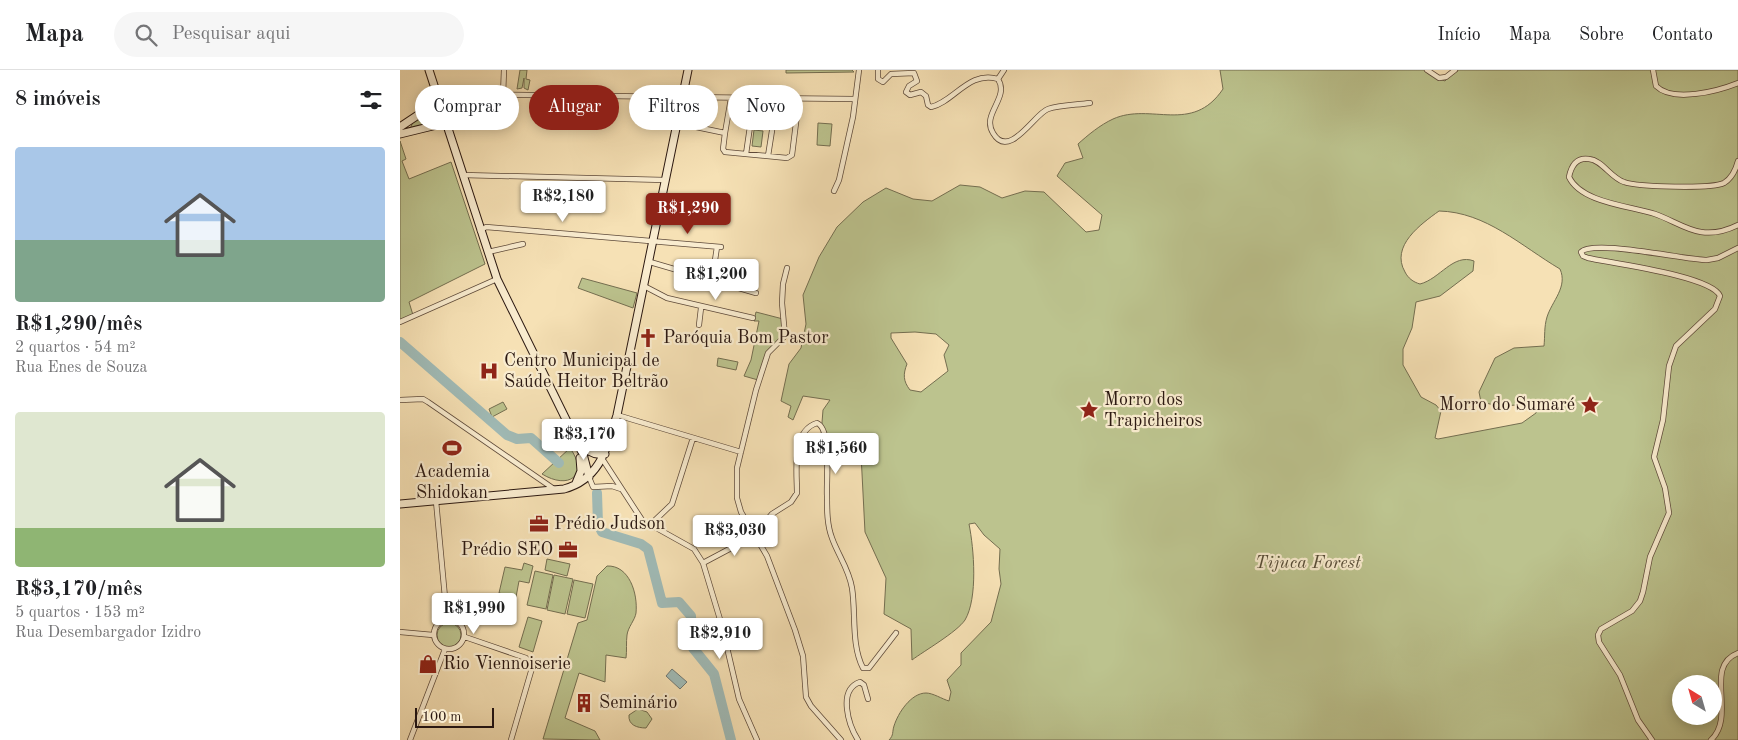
<!DOCTYPE html>
<html lang="pt">
<meta charset="utf-8">
<style>
:root{--surface:#fff;--page:#f6f6f6;--text:#202124;--muted:#757577;--line:#e0e0e0;--accent:#8f2418}
body{margin:0;font-family:"Old Standard TT",serif;background:var(--page);color:var(--text);height:100vh;display:flex;flex-direction:column;font-size:19px;white-space:nowrap}
*{box-sizing:border-box;margin:0}
p{font-size:16px;color:var(--muted)}
.icon{flex:none;width:28px;height:28px;fill:none;stroke:currentColor;stroke-width:2;stroke-linecap:round;stroke-linejoin:round}
.map{position:relative;flex:1;overflow:hidden}
.side{display:flex;flex-direction:column;background:var(--surface);width:400px}
.side>*{flex:none}
.top-card{position:absolute;left:15px;top:15px;width:475px;height:45px;display:flex;gap:10px}
.needle{width:32px;rotate:323deg}
.controls{position:absolute;left:1272px;top:605px;display:grid;gap:10px}
.controls a{display:grid;place-items:center;width:50px;height:50px;border-radius:50%;background:var(--surface);box-shadow:0 2px 12px #0003;font-size:25px}
.scale{position:absolute;left:15px;bottom:12px;width:79px;box-sizing:border-box;padding-left:5px;border:2px solid #2b1811;border-top:0;font-size:14px;line-height:18px;white-space:nowrap;color:#2b1811;-webkit-text-stroke:4px #f9eccf;paint-order:stroke}
.price{position:absolute;translate:-50% -42px;padding:0 11px;border-radius:5px;background:#fff;color:#222;font-size:16px;line-height:32px;filter:drop-shadow(0 1px 2px #0008)}
.price::after{content:'';position:absolute;left:50%;top:30px;width:15px;height:11px;margin-left:-8px;background:inherit;clip-path:polygon(0 0,100% 0,50% 100%)}
.price.current{background:var(--accent);color:#fff}
ul{padding:0;list-style:none}
li{display:grid;align-content:center;gap:10px;height:265px;padding:0 15px}
li span{display:grid;place-items:center;height:155px;border-radius:5px;color:#555}
li>.icon{margin-inline-start:auto}
span .icon{width:90px;height:90px;fill:#fffc;stroke-width:1}
li b{font-size:21px}
h2{display:flex;justify-content:space-between;align-items:center;height:60px;padding:0 15px;font-size:21px}
.tag{padding:0 18px;border-radius:22px;background:var(--surface);box-shadow:0 2px 12px #0003;font-size:18px;line-height:45px}
.tag.current{background:var(--accent);color:#fff}
header{display:flex;align-items:center;gap:30px;box-sizing:border-box;height:70px;padding:0 25px;background:var(--surface);border-bottom:1px solid var(--line)}
header strong{font-size:24px}
nav{display:flex;gap:28px;margin-inline-start:auto;font-size:18px}
.search{width:350px;height:45px;background:var(--page);display:flex;align-items:center;gap:12px;box-sizing:border-box;padding:0 18px;border-radius:28px;color:var(--muted);font-size:19px}
main{display:flex;flex:1;min-height:0}
.map>svg:first-child{display:block}
</style>
<header>
<strong>Mapa</strong>
<div class="search"><svg class="icon" aria-label="search" viewBox="0 0 24 24"><circle cx="10" cy="10" r="6"/><path d="M15 15l6 6"/></svg>Pesquisar aqui</div>
<nav><a>Início</a><a>Mapa</a><a>Sobre</a><a>Contato</a></nav>
</header>
<main>
<section class="side">
<h2>8 imóveis<svg class="icon" aria-label="filters" viewBox="0 0 24 24"><path d="M4 7h16M4 17h16"/><circle cx="9" cy="7" r="2"/><circle cx="15" cy="17" r="2"/></svg></h2>
<ul>
<li><span style="background:linear-gradient(#a9c7e8 60%,#7fa58c 0)"><svg class="icon" aria-label="home" viewBox="0 0 24 24"><path d="M3 11l9-7 9 7M6 9v11h12V9"/></svg></span><div><b>R$1,290/mês</b><p>2 quartos · 54 m²</p><p>Rua Enes de Souza</p></div></li>
<li><span style="background:linear-gradient(#dfe7d0 75%,#8fb573 0)"><svg class="icon" aria-label="home" viewBox="0 0 24 24"><path d="M3 11l9-7 9 7M6 9v11h12V9"/></svg></span><div><b>R$3,170/mês</b><p>5 quartos · 153 m²</p><p>Rua Desembargador Izidro</p></div></li>
</ul>
</section>
<div class="map">
<svg width="1338" height="670" viewBox="0 0 1338 670">
<rect width="100%" height="100%" fill="#f6e1b5"/>
<filter id="stains"><feTurbulence type="fractalNoise" baseFrequency=".004" numOctaves="4"/><feColorMatrix values="0 0 0 0 .2 0 0 0 0 .09 0 0 0 0 .02 0 0 0 .5 -.17"/></filter>
<radialGradient id="worn" r=".72"><stop offset=".6" stop-color="#630" stop-opacity="0"/><stop offset="1" stop-color="#630" stop-opacity=".3"/></radialGradient>
<path fill="#bcc38e" stroke="#746e50" fill-rule="evenodd" d="M120 0H127L126 9 130 10 128 20 124 18V8L122 18 117 19Z
M386 0H452L454 2 386 3Z
M820 0H1024L1030 5 1045 11 1056 0H1338V670H489C494 665 492 662 494 656 498 643 511 623 526 623 533 623 542 629 549 631L551 622 547 610 561 595V583L591 552 601 514 599 499 600 479 584 465 575 453 569 454C574 479 578 528 565 550 557 562 524 581 512 590L511 559 484 544 486 508 465 462 461 384 453 386 435 383 421 365 423 340 430 330 403 326 393 350 388 347 391 336 381 331 389 294 401 278 406 254 403 225 419 187 437 157 463 132 486 118 513 129 532 131 560 115 580 117 602 128 625 121 644 122 686 162 699 160 702 145 657 106 665 93 683 88 678 74C688 65 700 55 713 49 751 32 792 65 823 19ZM1039 141C1086 142 1121 176 1160 199 1168 217 1152 231 1147 247 1144 257 1145 266 1144 276L1114 278 1095 288 1079 322 1081 332 1099 336 1135 334 1137 336 1136 343 1122 353 1038 369 1035 368 1041 341 1036 335 1021 327 1003 295V279L1012 258 1016 232 1040 226 1073 201 1074 191C1053 183 1040 209 1020 214 1013 212 1008 208 1005 202 990 176 1021 154 1039 141ZM515 262 536 264 549 275 544 285 548 301 521 322 510 320C503 311 503 304 507 294L491 268V263ZM1281 614H1314V646H1281Z
M35 37 39 39 40 52 10 59 13 52Z
M418 53 432 54 430 76 417 75Z
M354 60 363 61 361 77 352 76Z
M0 71 6 89 2 91 9 109 51 92 85 194 9 232 13 245 0 250Z
M182 208 237 223 233 238 178 218Z
M356 242 383 249 385 265 369 280 358 310 344 306 351 290 359 251H354Z
M318 288 338 292 336 300 317 296Z
M103 332 107 339 92 347 89 339Z
M170 378C190 406 168 420 142 404Z
M147 489 170 494 167 506 145 500Z
M124 493 133 496 129 513 119 511 116 527 99 523 105 497 122 500Z
M207 496C229 495 238 523 236 543 235 550 228 557 227 565 226 572 227 581 226 588L206 585 205 612 179 603 165 648 195 661 200 670 143 669 178 553 187 550 197 506Z
M135 501 153 505 146 539 127 535Z
M154 505 173 509 165 544 147 540Z
M174 510 193 514 185 548 167 544Z
M128 547 142 551 133 582 119 577Z
M37 565a12 12 0 1 1 24 0a12 12 0 1 1-24 0Z
M238 639 247 642 252 649 246 658C237 658 228 655 229 645Z"/>
<path fill="#a0bbb7" stroke="#717a75" d="M272 599 287 612 280 619 266 606Z"/>
<g fill="none" stroke-linecap="round" stroke-linejoin="round">
<path stroke="#a0bbb7" stroke-width="10" d="M0 272 107 365 117 369 131 368 159 393
M197 423 198 454 202 462 241 474 248 479 262 533 279 532 291 546 293 578 314 604 331 670"/>
<g stroke="#5e4a3a" stroke-width="6">
<path id="street" d="M478 0V9L483 12 491 4 514 3 517 11 509 16 506 22 510 25 521 22 526 26 528 35 531 37C554 32 569 0 598 9 610 28 581 44 593 63 609 91 635 43 648 39 660 35 676 35 690 33
M1027 0 1039 8 1046 7 1055 0
M1253 0 1256 16C1273 33 1318 21 1338 13
M598 9 604 0
M37 24 454 29
M103 25 104 0
M277 53 325 63 323 79 325 82 387 88 392 85 399 29
M325 63 331 28
M346 84 354 29
M368 86 377 29
M1338 91C1336 99 1332 108 1324 113 1311 119 1238 117 1224 112 1211 108 1202 90 1189 89 1176 87 1171 97 1169 107 1181 133 1231 136 1255 144 1270 149 1286 160 1301 162 1314 164 1326 161 1338 155
M63 105 265 110
M434 121 439 110 453 47 459 0
M80 161 86 157 321 177
M88 182 123 174
M250 192 356 223
M387 198 383 214 382 233 385 266 368 283 356 320 337 398V428L341 442 367 486 395 560 403 586 406 627 411 636 441 670
M312 210 317 177
M244 216 267 228 353 248
M0 252 97 209
M299 255 301 238
M0 330 23 329 28 332 154 419
M217 345 341 382
M203 390 242 450 294 479 303 493 322 556 339 629 357 670
M189 407 193 417 212 416 221 419
M36 431 47 549
M250 455 272 434 293 368
M303 493 352 467 372 444 391 432 397 423C397 402 391 361 417 353 432 359 426 411 427 426 427 440 427 455 432 468 438 485 449 499 452 518 456 543 451 575 463 598H469L496 563
M34 564a15 15 0 1 1 30 0a15 15 0 1 1-30 0Z
M0 562 33 565
M65 567 126 588 132 594V598L111 670
M10 670 45 579
M458 670C449 656 437 620 460 612L464 615 468 629
M1252 670 1238 650 1220 605 1199 572 1198 565 1201 559 1232 541 1240 531 1243 522 1250 487 1269 443 1265 418 1254 387 1263 350 1269 296 1276 276 1315 239 1320 226C1312 206 1211 193 1188 188L1183 186 1181 182C1193 169 1285 190 1307 190L1318 188 1338 178
M1311 670C1337 646 1303 596 1338 583"/>
</g>
<g stroke="#2b1811" stroke-width="9">
<path id="secondary" d="M29 0 97 209 183 384 189 407
M0 57 39 31
M0 64 45 53
M177 370C185 378 193 387 205 384
M176 413 181 401 180 388
M0 434 164 419C201 409 207 377 217 345L288 0"/>
</g>
<use href="#street" stroke="#f9eccf" stroke-width="4.5"/>
<use href="#secondary" stroke="#f9eccf" stroke-width="7"/>
</g>
<defs>
<g id="church-bare" transform="scale(1.5)"><path d="M-1.2-6h2.4v3.5h3.3v2.4h-3.3V6h-2.4V-.1h-3.3v-2.4h3.3Z" fill="#8f2418" stroke="#f9eccf" stroke-width="2.5" paint-order="stroke"/></g>
<g id="hospital-bare" transform="scale(1.5)"><path d="M-5-5h3v3.5h4V-5h3V5h-3V1.5h-4V5h-3Z" fill="#8f2418" stroke="#f9eccf" stroke-width="2.5" paint-order="stroke"/></g>
<g id="sight-bare" transform="scale(1.5)"><path d="M0-6L1.8-2.2L6-1.7L2.9 1.2L3.7 5.4L0 3.3L-3.7 5.4L-2.9 1.2L-6-1.7L-1.8-2.2Z" fill="#8f2418" stroke="#f9eccf" stroke-width="2.5" paint-order="stroke"/></g>
<g id="stadium-bare" transform="scale(1.5)"><path d="M0-5a6.5 5 0 1 0 0 10a6.5 5 0 1 0 0-10ZM-3.5-1.8h7v3.6h-7Z" fill="#8f2418" stroke="#f9eccf" stroke-width="2.5" paint-order="stroke"/></g>
<g id="office-bare" transform="scale(1.5)"><path d="M-6-3h4V-5.5h4V-3h4V5H-6ZM-1-4.5V-3h2v-1.5ZM-6 0V1H6V0Z" fill="#8f2418" stroke="#f9eccf" stroke-width="2.5" paint-order="stroke"/></g>
<g id="shop-bare" transform="scale(1.5)"><path d="M-5-2.5h2.3a2.7 3.5 0 0 1 5.4 0H5L5.5 6h-11ZM-1.5-2.5h3a1.5 2.3 0 0 0-3 0Z" fill="#8f2418" stroke="#f9eccf" stroke-width="2.5" paint-order="stroke"/></g>
<g id="building-bare" transform="scale(1.5)"><path d="M-4-6H4V6H1V3H-1V6H-4ZM-2.5-4.3h1.7v1.8h-1.7ZM.8-4.3h1.7v1.8H.8ZM-2.5-1h1.7V.8h-1.7ZM.8-1h1.7V.8H.8Z" fill="#8f2418" stroke="#f9eccf" stroke-width="2.5" paint-order="stroke"/></g>
</defs>
<g fill-rule="evenodd">
<use href="#church-bare" x="248" y="268"/>
<use href="#hospital-bare" x="89" y="301"/>
<use href="#sight-bare" x="1190" y="335"/>
<use href="#sight-bare" x="689" y="340"/>
<use href="#stadium-bare" x="52" y="378"/>
<use href="#office-bare" x="139" y="454"/>
<use href="#office-bare" x="168" y="480"/>
<use href="#shop-bare" x="28" y="594"/>
<use href="#building-bare" x="184" y="633"/>
</g>
<g text-anchor="middle" dominant-baseline="central" stroke-width="4.5" stroke-linejoin="round" paint-order="stroke">
<g font-size="18" fill="#2b1811" stroke="#f9eccf" text-anchor="start">
<text x="263" y="268">Paróquia Bom Pastor</text>
<text x="104" y="291">Centro Municipal de<tspan x="104" dy="21">Saúde Heitor Beltrão</tspan></text>
<text x="704" y="330">Morro dos<tspan x="704" dy="21">Trapicheiros</tspan></text>
<text x="1175" y="335" text-anchor="end">Morro do Sumaré</text>
<text x="52" y="402" text-anchor="middle">Academia<tspan x="52" dy="21">Shidokan</tspan></text>
<text x="154" y="454">Prédio Judson</text>
<text x="153" y="480" text-anchor="end">Prédio SEO</text>
<text x="43" y="594">Rio Viennoiserie</text>
<text x="199" y="633">Seminário</text>
</g>
<g font-size="18" font-style="italic" fill="#564b36" stroke="#f9eccf">
<text x="908" y="493">Tijuca Forest</text>
</g>
</g>
<rect width="100%" height="100%" filter="url(#stains)"/>
<rect width="100%" height="100%" fill="url(#worn)"/>
</svg>
<div class="controls">
<a><svg class="needle" viewBox="-14 -14 28 28"><path d="M0-13l5 13h-10z" fill="#e53935"/><path d="M0 13l5-13h-10z" fill="#757577"/></svg></a>
</div>
<div class="scale">100 m</div>
<b class="price" style="left:163px;top:153px">R$2,180</b>
<b class="price current" style="left:288px;top:165px">R$1,290</b>
<b class="price" style="left:316px;top:231px">R$1,200</b>
<b class="price" style="left:184px;top:391px">R$3,170</b>
<b class="price" style="left:436px;top:405px">R$1,560</b>
<b class="price" style="left:335px;top:487px">R$3,030</b>
<b class="price" style="left:74px;top:565px">R$1,990</b>
<b class="price" style="left:320px;top:590px">R$2,910</b>
<div class="top-card">
<a class="tag">Comprar</a>
<a class="tag current">Alugar</a>
<a class="tag">Filtros</a>
<a class="tag">Novo</a>
</div>
</div>
</main>
